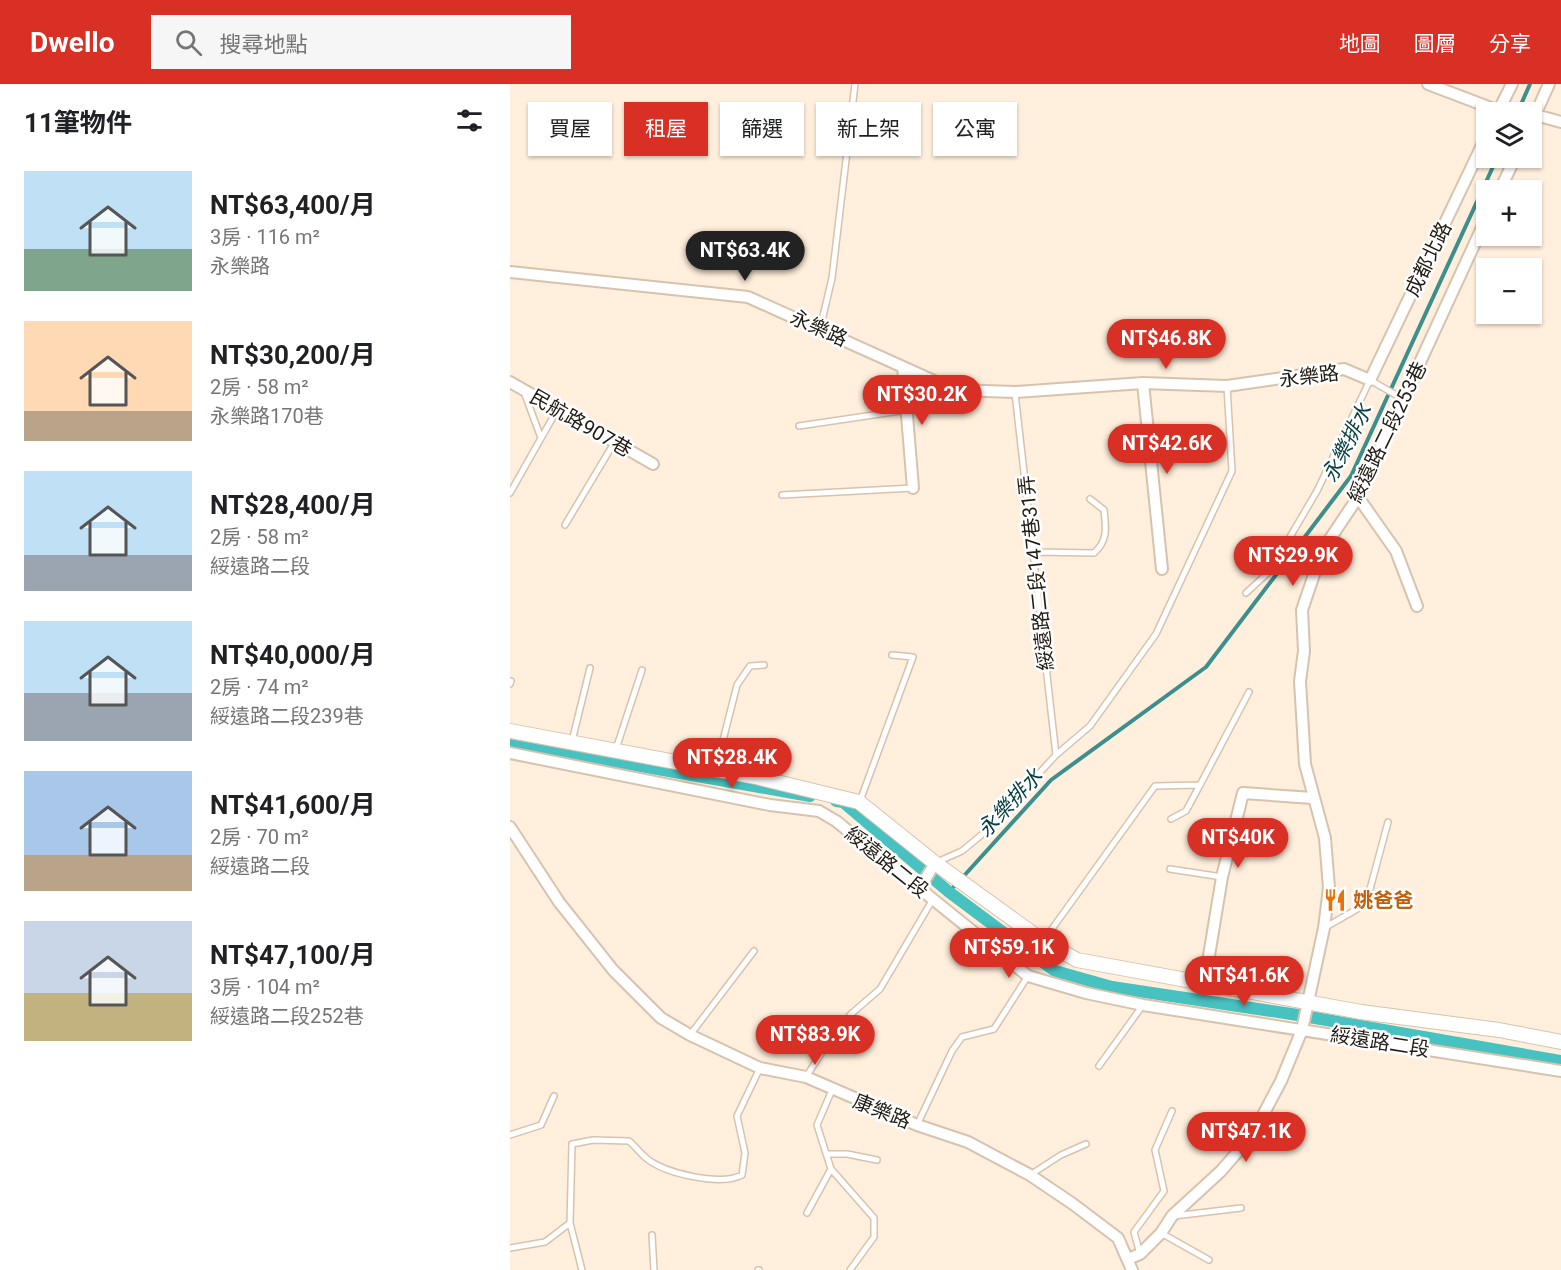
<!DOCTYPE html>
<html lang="zh-TW">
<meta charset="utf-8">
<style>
:root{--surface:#fff;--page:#f6f6f6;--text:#202124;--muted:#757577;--accent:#d93025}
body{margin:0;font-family:Roboto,"Noto Sans TC",sans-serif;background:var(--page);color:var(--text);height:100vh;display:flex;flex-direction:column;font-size:22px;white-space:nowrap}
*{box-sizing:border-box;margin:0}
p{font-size:20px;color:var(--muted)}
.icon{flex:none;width:33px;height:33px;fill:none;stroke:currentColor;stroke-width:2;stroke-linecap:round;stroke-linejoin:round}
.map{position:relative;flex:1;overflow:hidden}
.panel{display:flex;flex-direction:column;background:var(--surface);width:510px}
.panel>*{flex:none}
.guide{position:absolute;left:18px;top:18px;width:570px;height:54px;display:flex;gap:12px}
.fabs{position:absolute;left:966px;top:18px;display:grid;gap:12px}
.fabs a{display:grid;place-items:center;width:66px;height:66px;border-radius:0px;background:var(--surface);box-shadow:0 2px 4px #0004;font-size:30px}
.price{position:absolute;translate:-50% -51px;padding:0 14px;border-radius:21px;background:var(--accent);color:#fff;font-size:20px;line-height:39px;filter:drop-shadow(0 2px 3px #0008)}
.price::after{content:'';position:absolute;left:50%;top:36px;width:18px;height:14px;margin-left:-9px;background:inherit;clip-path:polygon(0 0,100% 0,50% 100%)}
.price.active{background:#222;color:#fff}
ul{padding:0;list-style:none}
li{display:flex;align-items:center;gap:18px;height:150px;padding:0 24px}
li span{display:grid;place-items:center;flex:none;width:168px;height:120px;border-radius:0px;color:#555}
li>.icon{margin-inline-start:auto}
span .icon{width:72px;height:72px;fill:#fffc;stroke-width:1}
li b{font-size:26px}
h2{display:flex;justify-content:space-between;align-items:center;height:72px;padding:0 24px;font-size:26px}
.chip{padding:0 21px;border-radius:0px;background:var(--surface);box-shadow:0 2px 4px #0004;font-size:21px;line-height:54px}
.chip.active{background:var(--accent);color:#fff}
header{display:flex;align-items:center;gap:36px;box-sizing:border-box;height:84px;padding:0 30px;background:var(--accent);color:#fff}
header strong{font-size:28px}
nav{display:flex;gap:33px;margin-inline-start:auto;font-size:21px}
.search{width:420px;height:54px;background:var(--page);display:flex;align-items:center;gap:15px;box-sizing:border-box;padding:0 21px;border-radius:0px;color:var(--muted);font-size:22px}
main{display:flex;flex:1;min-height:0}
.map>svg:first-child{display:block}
</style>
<header>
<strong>Dwello</strong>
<div class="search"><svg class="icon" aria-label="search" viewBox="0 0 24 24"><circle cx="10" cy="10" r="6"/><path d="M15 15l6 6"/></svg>搜尋地點</div>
<nav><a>地圖</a><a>圖層</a><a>分享</a></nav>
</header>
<main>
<section class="panel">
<h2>11筆物件<svg class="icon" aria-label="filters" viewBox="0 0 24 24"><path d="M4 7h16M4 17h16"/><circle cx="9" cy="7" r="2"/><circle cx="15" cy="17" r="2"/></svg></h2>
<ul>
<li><span style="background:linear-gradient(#bfe0f5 65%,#7fa58c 0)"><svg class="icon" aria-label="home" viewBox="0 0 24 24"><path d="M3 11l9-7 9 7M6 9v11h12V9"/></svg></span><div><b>NT$63,400/月</b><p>3房 · 116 m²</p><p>永樂路</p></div></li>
<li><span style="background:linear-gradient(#ffd9b3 75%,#b9a48a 0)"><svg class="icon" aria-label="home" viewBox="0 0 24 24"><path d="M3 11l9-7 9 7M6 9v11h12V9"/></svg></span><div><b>NT$30,200/月</b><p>2房 · 58 m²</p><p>永樂路170巷</p></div></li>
<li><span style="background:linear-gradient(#bfe0f5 70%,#9aa5b1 0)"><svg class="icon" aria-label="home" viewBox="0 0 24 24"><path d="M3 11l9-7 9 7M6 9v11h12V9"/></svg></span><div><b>NT$28,400/月</b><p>2房 · 58 m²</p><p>綏遠路二段</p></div></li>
<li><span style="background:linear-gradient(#bfe0f5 60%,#9aa5b1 0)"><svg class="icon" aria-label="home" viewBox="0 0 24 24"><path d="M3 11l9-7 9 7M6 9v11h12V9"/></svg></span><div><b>NT$40,000/月</b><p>2房 · 74 m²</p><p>綏遠路二段239巷</p></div></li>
<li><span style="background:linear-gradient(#a9c7e8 70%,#b9a48a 0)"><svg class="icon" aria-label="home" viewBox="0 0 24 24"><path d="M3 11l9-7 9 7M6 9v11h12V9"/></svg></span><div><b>NT$41,600/月</b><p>2房 · 70 m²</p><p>綏遠路二段</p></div></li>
<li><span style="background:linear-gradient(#c9d6e8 60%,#c2b280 0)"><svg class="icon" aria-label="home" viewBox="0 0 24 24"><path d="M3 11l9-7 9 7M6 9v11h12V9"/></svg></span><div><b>NT$47,100/月</b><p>3房 · 104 m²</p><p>綏遠路二段252巷</p></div></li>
</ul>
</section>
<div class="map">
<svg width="1051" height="1186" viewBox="0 0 1051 1186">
<rect width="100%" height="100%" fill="#ffefdc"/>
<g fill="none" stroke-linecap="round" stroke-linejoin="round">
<path stroke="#3d8f8d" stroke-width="4" d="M1009 25 1020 0
M452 794 541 696 696 583 841 392 987 74
M439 808 447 799"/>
<path stroke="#48c1c1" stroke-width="12" d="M0 659 300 712
M326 717 333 718 439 808 545 887 602 903 788 931 1051 977"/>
<g stroke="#d7c3ad" stroke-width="8">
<path id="service" d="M310 245 322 194 345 0
M14 308 31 354
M505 309 546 671
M289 342 397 326
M0 409 47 326
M272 411 403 404
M55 441 104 359
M738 457 775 462
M525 468 584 469C598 457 596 444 594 426L580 415
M736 509 760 487 807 407 860 296 893 315
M0 600 1 597
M62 657 80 584
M106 665 132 586
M206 684 227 601 240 582 254 581
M350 717 403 573 382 571
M661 735 676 727 690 701
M427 778 452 767 475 748 546 671 580 642 646 550 722 387 717 302
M660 785 712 793
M814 844 856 820 878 738
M534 856 645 702 690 701 739 608
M180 951 244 867
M589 982 633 921
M296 993 319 957 341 930 370 905 423 815
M322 1006 307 1041 321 1085 364 1134V1153L340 1186
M407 1041 442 967 452 953 484 945 518 892
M0 1051 31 1041 44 1012
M317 1070H337L367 1076
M520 1091 551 1071 576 1060
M297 1129 321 1085
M664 1132 731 1124
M651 1149 699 1176
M142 1151 144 1186
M0 1164 35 1158 60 1139
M630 1170 624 1148 654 1107 645 1066 662 1027
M72 1186 60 1139 62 1060 83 1056 119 1057C125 1062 130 1069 136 1074 155 1090 211 1102 232 1091L235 1069 227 1032 250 984
M248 1186H249"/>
</g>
<g stroke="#d7c3ad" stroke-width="14">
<path id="minor" d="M918 0 989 27 1010 28
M988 28 1002 0
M1022 30 1051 38
M1022 38 1039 0
M990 106 1005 74
M0 188 238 213 444 306 505 308 633 299 717 302 834 285 860 296 976 53
M393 283 403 404
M0 298 143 380
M633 299 652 485
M848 413 886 467 907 522
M0 669 260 721 309 727 326 737 518 892 576 909 633 921 1051 987
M0 743 49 818 103 886 151 934 180 951 250 984 296 993 407 1041 458 1058 520 1091 563 1120 608 1154 622 1186
M410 804 425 779
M694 902 712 793 733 709 802 714
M618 1175 630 1170 651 1149 662 1132 711 1087 743 1050 771 997 792 946 814 844 819 804 815 754 795 680 790 597 794 567 792 526 812 467 848 413 976 135"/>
</g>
<g stroke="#d7c3ad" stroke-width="16">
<path id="tertiary" d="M0 647 246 693 349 718 425 779 533 857 567 876 851 928 989 946 1051 958"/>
</g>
<use href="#service" stroke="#fff" stroke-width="5"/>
<use href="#minor" stroke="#fff" stroke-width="10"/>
<use href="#tertiary" stroke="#fff" stroke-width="14"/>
</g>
<defs>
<g id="restaurant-bare" transform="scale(1.8)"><path d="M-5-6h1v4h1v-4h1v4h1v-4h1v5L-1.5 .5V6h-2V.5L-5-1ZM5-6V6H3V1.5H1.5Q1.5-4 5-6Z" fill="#e8710a" stroke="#fff" stroke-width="2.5" paint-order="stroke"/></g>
</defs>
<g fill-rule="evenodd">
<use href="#restaurant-bare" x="825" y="816"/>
</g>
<g text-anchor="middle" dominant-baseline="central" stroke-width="5" stroke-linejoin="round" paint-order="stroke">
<g font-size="20" fill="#221b13" stroke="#fff">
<text transform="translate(918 175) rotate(-64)">成都北路</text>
<text transform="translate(309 244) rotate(24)">永樂路</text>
<text transform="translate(799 292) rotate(-7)">永樂路</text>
<text transform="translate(71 339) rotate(30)">民航路907巷</text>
<text transform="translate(877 348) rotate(-64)">綏遠路二段253巷</text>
<text transform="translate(526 489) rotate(-96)">綏遠路二段147巷31弄</text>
<text transform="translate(377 778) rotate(39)">綏遠路二段</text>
<text transform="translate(870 958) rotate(9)">綏遠路二段</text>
<text transform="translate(372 1027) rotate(22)">康樂路</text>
</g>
<g font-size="20" font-weight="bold" fill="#c56008" stroke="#fff" text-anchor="start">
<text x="843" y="816">姚爸爸</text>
</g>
<g font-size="21" font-style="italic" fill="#084041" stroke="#fff">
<text transform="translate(837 359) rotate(-63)">永樂排水</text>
<text transform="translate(500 719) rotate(-47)">永樂排水</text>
</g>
</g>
</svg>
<div class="fabs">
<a><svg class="icon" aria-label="layers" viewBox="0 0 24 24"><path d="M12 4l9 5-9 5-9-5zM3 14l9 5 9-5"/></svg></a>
<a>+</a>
<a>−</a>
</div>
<b class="price active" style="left:235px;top:198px">NT$63.4K</b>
<b class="price" style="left:656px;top:286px">NT$46.8K</b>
<b class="price" style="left:412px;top:342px">NT$30.2K</b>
<b class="price" style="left:657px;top:391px">NT$42.6K</b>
<b class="price" style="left:783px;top:503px">NT$29.9K</b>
<b class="price" style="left:222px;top:705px">NT$28.4K</b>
<b class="price" style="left:728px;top:785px">NT$40K</b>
<b class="price" style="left:499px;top:895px">NT$59.1K</b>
<b class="price" style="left:734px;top:923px">NT$41.6K</b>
<b class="price" style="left:305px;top:982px">NT$83.9K</b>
<b class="price" style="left:736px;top:1079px">NT$47.1K</b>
<div class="guide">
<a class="chip">買屋</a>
<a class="chip active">租屋</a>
<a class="chip">篩選</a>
<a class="chip">新上架</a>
<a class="chip">公寓</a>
</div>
</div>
</main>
